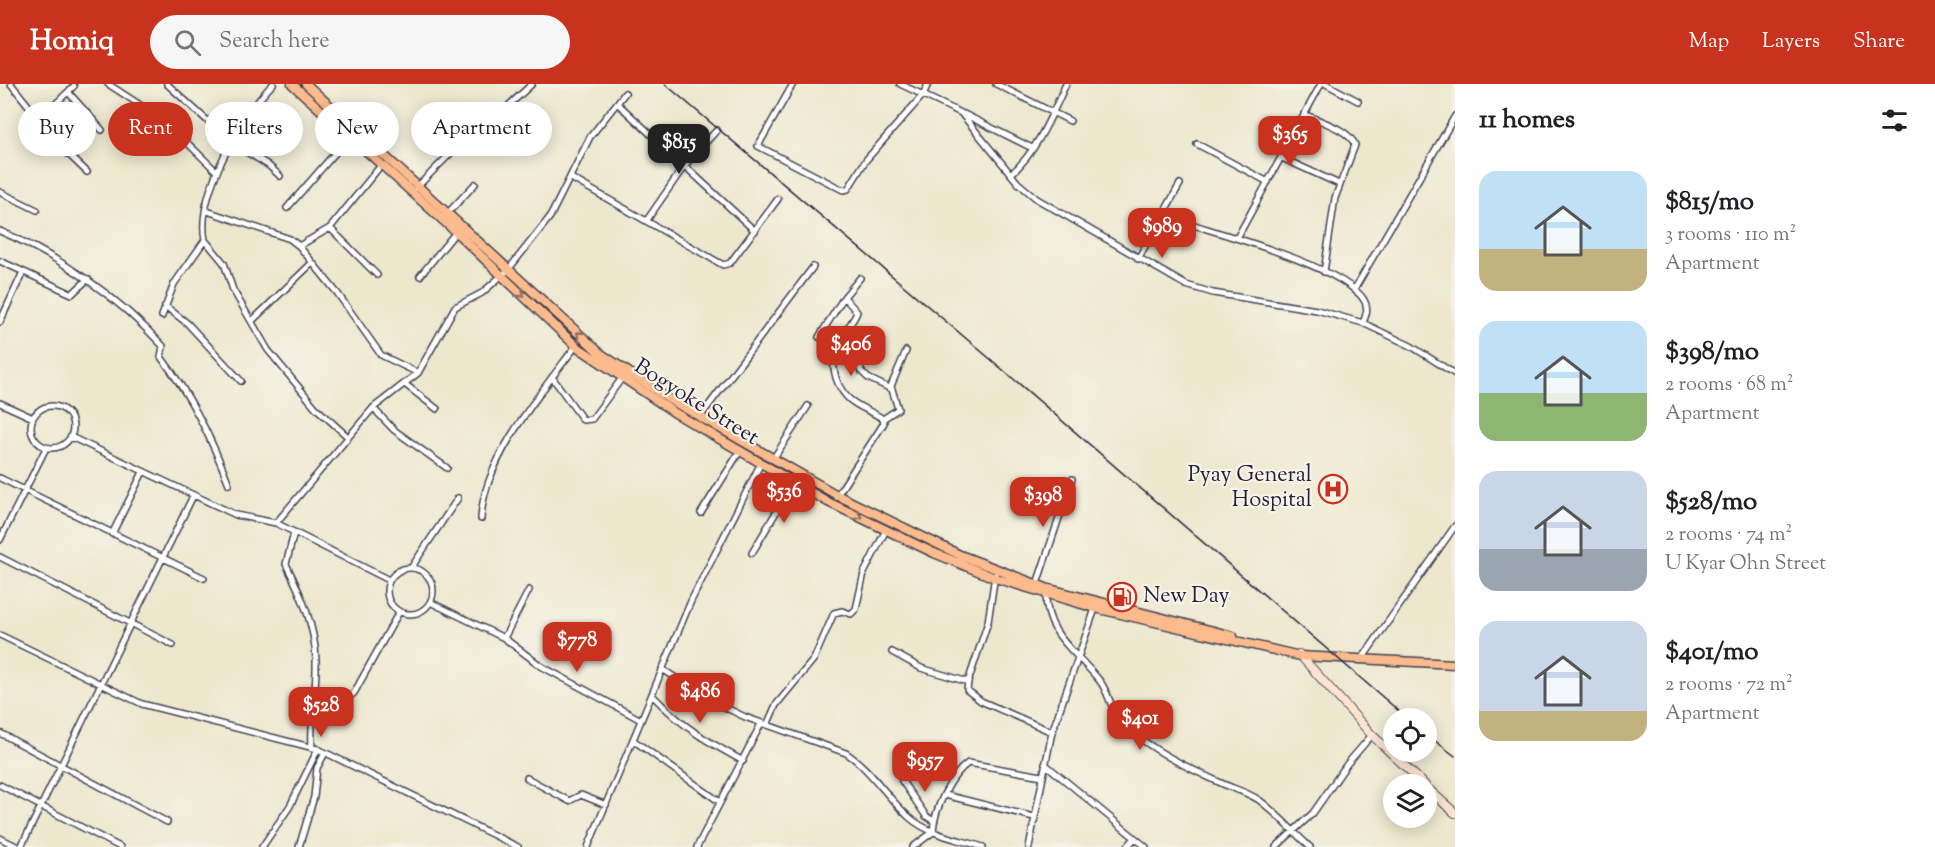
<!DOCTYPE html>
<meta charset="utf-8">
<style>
:root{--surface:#fff;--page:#f6f6f6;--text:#202124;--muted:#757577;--accent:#c8321e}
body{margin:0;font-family:"Sorts Mill Goudy",serif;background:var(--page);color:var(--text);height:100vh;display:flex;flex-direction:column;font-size:22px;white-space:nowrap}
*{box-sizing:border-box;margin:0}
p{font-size:20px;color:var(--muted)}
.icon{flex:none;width:33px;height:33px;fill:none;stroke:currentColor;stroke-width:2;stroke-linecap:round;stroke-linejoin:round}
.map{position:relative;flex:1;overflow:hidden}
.side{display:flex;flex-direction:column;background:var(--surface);width:480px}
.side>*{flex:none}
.hud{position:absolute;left:18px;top:18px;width:570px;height:54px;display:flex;gap:12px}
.fabs{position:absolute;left:1383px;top:624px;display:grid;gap:12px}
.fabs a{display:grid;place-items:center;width:54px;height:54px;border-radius:50%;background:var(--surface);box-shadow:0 3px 15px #0003;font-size:30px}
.price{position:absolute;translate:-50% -51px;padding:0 14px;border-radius:12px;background:var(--accent);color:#fff;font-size:20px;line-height:39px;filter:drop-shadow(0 2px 3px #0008)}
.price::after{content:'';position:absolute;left:50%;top:36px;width:18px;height:14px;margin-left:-9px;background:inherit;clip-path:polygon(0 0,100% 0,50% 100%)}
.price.on{background:#222;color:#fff}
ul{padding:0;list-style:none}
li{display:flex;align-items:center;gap:18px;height:150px;padding:0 24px}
li span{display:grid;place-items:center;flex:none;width:168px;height:120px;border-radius:18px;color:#555}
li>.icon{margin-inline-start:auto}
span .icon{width:72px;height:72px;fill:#fffc;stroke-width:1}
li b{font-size:26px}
h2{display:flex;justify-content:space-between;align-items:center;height:72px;padding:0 24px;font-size:26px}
.pill{padding:0 21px;border-radius:27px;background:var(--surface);box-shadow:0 3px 15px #0003;font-size:21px;line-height:54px}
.pill.on{background:var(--accent);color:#fff}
header{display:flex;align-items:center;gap:36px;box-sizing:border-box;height:84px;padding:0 30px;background:var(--accent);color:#fff}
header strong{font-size:28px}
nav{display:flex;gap:33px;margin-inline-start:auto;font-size:21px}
.search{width:420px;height:54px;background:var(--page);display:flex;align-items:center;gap:15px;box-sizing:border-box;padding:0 21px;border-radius:33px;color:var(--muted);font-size:22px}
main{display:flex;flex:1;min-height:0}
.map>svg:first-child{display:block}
</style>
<header>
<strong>Homiq</strong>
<div class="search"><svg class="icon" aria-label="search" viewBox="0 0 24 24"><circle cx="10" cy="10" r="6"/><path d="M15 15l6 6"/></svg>Search here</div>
<nav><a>Map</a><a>Layers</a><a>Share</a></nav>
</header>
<main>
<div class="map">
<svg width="1455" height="763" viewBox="0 0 1455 763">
<rect width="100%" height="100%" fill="#f7f3e8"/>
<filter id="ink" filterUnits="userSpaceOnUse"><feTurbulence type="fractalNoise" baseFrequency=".0167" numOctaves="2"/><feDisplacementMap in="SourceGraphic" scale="12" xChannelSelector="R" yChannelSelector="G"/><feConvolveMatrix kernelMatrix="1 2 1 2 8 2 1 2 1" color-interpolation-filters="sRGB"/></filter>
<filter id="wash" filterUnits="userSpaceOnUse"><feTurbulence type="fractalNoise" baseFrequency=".008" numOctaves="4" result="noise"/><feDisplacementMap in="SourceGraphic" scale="24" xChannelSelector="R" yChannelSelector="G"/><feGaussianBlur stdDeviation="1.35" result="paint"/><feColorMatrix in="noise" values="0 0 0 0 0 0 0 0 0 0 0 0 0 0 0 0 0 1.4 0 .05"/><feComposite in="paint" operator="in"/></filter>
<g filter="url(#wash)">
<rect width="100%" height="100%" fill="#ede7cd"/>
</g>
<g filter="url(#ink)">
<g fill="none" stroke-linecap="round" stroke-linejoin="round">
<g stroke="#404051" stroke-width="8">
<path id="street" d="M11 0 65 67 87 88
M108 0 165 37 216 87
M167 0 232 59 268 81 280 92
M793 0 758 62 843 106 848 105 866 76 923 11 928 0
M900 0 961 29 1018 99 1037 115 1186 201 1213 209 1317 226 1363 239 1411 262 1455 290
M996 0 1070 37
M1326 0 1358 17
M68 8 102 46
M617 19 755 147
M964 30 1032 64
M1304 30C1319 37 1349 45 1355 61L1335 114 1324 188
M40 35 74 2
M1197 60 1268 98
M1282 74 1339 100
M1011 90C1037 68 1052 30 1066 0
M571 94 723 181 730 179 778 115
M416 104 472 48 494 35 532 0
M0 108 37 126
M287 124 350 52
M207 127 290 155 299 162 338 210 381 271 418 289
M447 130 475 100
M647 136 685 81 717 46
M1191 140C1229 152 1345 184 1364 216 1369 224 1366 231 1363 239
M330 144 377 191
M0 147C61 173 118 213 163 262L161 273C191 312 211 354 229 400
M1237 154 1321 0
M205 156 224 179 233 206 268 266 316 324 348 353
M299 162 330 144 382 80
M1138 175 1180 100
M0 177 72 210 88 195
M420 192 456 148
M1354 206 1455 32
M165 222 187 239 241 297
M162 232 174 200 205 156C196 111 241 32 273 0
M253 236 311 180
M0 238 23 188
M819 253 844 213 860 194
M869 257 860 286 868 294 891 305
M552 293 583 336 592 335 622 294
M406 301 437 325
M0 319 33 334
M31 343a21 21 0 1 1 42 0a21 21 0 1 1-42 0Z
M373 324 394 346 447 384
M700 333 813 183
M883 335 898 325 891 302 906 267
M71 353 236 431 276 439 373 324 418 289 455 223 482 209 508 186 550 133 590 53 625 9
M773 375 808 322
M0 394 204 494
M836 413 884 339 883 335C872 327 856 323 847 313 834 299 830 277 837 260 842 248 853 240 857 228L844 213
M701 429 740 367
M481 435C483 376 542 307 576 262
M276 439 389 496
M294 449 286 480C301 510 315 542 316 576 317 606 310 634 312 664
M112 450 143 388
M0 456 46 364
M752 469 794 398
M0 473 173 561
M387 507a23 23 0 1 1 46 0a23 23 0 1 1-46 0Z
M411 484 458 414
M995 491 988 538 968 598 967 606 981 617 1052 648
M1036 503 1072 395
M1046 509C1045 551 1076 567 1099 596 1110 609 1110 627 1123 640 1149 665 1188 684 1221 699 1234 705 1247 708 1259 716 1278 730 1293 748 1310 763
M430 518 504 554 529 506
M0 551 142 620 318 665 518 763
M504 554 541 582 641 636
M892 568 921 584 968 598
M1362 575 1455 442
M662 585 712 617 745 633 846 669C871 685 887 714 909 733 929 751 958 755 983 763
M652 611C684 644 703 655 743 677
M313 620 348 614 354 609 399 528
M767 641 776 621 814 575 834 529 842 527 851 530 856 525 864 489 886 446
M0 649 167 738
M633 656 720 718
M1045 680 1146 763
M527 694 569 717 581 711 606 721
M902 697 926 732 934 737
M0 701 120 763
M945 711 1034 733
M933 748C934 726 950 692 968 679L1042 692
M0 754 18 763
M21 763 193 412
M262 763 290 722 318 665
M299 763 314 713 317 684 325 669
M588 763 691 517 761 379
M697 763 761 640
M913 763 933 748
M1029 763 1052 648 1096 522
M1127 763 1135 754
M1276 763 1313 729 1347 680 1372 651"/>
</g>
<g stroke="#404051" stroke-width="10">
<path id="secondary" d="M1299 570 1372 651 1424 700
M1426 703 1455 729"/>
</g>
<g stroke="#404051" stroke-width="11">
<path id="primary" d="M292 0 456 148 576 262 675 329 828 418 934 469 995 494 1095 524 1300 572 1455 580
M306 0 600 269 669 315 837 411 960 471 1046 504 1233 552"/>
</g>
<use href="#street" stroke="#fff" stroke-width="5"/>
<use href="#secondary" stroke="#fde4d1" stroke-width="8"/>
<use href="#primary" stroke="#fbbb8d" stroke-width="8"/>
<path stroke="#22223b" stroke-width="1.5" d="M665 0 988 273 1407 634
M1426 650 1455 672"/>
</g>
<defs><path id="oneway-chevron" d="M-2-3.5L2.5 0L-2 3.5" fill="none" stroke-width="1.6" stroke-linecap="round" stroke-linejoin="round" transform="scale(1.5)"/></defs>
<g stroke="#8e6e64">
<use href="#oneway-chevron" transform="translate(521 210) rotate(43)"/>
<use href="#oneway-chevron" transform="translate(580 251) rotate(-138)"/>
<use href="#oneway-chevron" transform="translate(858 432) rotate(26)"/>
</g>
</g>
<defs>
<g id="hospital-ring" transform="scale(1.5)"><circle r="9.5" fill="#f7f3e8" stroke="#c8321e" stroke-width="1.5"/><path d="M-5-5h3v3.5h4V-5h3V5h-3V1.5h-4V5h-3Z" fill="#c8321e"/></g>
<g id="fuel-ring" transform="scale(1.5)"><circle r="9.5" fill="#f7f3e8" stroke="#c8321e" stroke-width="1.5"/><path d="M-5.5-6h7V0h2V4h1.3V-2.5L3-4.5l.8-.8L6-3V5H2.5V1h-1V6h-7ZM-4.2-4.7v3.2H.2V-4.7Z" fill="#c8321e"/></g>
</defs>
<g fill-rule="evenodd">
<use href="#hospital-ring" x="1333" y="405"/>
<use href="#fuel-ring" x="1122" y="513"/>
</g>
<g text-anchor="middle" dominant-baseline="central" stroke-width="4.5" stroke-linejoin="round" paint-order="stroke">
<g font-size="22" fill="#22223b" stroke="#f7f3e8">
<text transform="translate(696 319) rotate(32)">Bogyoke Street</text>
</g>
<g font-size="22" fill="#22223b" stroke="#f7f3e8" text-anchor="end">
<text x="1312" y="392">Pyay General<tspan x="1312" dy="25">Hospital</tspan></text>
<text x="1143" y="513" text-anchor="start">New Day</text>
</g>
</g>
</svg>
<div class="fabs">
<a><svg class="icon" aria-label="locate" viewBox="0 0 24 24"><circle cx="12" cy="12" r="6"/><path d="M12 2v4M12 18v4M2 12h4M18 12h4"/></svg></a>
<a><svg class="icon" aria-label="layers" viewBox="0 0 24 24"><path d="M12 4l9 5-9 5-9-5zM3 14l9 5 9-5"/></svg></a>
</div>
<b class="price" style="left:1290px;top:83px">$365</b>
<b class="price on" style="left:679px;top:91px">$815</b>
<b class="price" style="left:1162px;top:175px">$989</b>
<b class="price" style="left:851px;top:293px">$406</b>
<b class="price" style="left:784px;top:440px">$536</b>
<b class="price" style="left:1043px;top:444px">$398</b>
<b class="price" style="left:577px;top:589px">$778</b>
<b class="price" style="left:700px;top:640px">$486</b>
<b class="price" style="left:321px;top:654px">$528</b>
<b class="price" style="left:1140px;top:667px">$401</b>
<b class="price" style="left:925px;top:709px">$957</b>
<div class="hud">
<a class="pill">Buy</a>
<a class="pill on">Rent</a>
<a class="pill">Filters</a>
<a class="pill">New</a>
<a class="pill">Apartment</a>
</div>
</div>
<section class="side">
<h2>11 homes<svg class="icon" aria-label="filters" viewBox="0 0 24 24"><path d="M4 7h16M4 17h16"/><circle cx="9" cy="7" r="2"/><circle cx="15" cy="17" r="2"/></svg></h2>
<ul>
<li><span style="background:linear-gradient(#bfe0f5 65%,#c2b280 0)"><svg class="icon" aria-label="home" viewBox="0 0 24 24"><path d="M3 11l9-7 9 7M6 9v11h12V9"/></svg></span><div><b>$815/mo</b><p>3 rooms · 110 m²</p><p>Apartment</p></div></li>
<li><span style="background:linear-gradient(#bfe0f5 60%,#8fb573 0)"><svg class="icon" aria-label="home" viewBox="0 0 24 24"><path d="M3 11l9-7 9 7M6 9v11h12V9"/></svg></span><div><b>$398/mo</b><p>2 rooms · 68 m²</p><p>Apartment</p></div></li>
<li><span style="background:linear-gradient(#c9d6e8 65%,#9aa5b1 0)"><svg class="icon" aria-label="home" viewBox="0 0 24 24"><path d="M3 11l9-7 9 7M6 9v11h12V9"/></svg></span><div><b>$528/mo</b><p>2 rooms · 74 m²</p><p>U Kyar Ohn Street</p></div></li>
<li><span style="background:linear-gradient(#c9d6e8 75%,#c2b280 0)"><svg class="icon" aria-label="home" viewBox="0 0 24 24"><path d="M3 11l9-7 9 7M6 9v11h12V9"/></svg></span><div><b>$401/mo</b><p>2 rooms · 72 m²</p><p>Apartment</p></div></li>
</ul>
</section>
</main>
